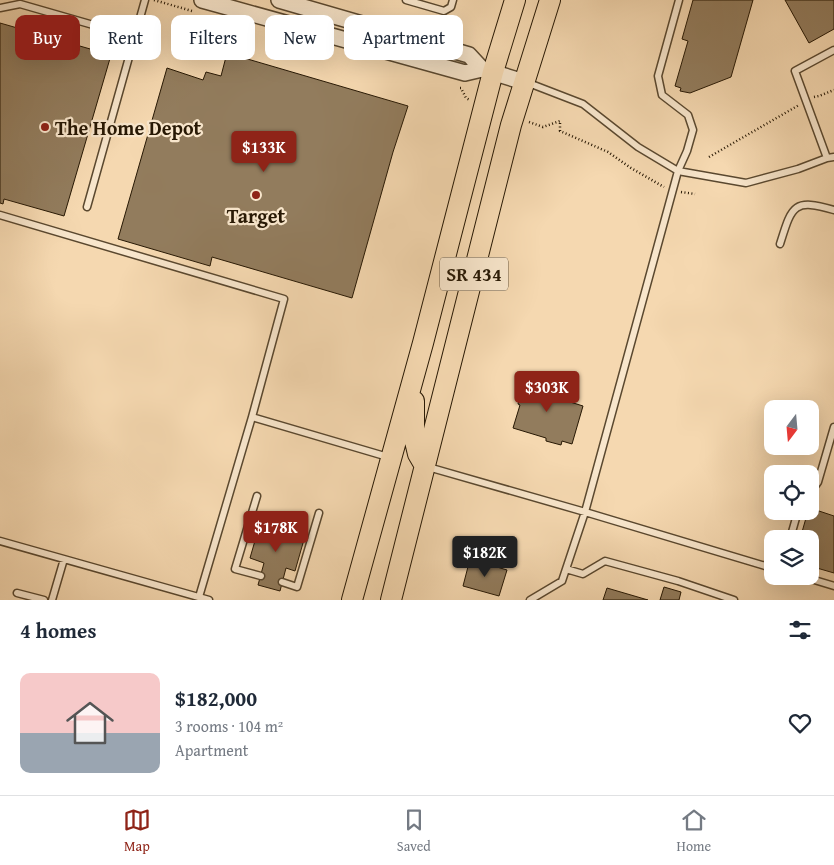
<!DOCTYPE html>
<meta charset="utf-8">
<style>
:root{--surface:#fff;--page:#f2f2f3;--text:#1f2937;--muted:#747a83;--line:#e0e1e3;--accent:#8f2418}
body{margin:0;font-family:"Gentium Book Plus",serif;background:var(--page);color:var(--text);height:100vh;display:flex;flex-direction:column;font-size:19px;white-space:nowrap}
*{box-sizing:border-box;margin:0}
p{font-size:16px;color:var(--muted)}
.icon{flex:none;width:28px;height:28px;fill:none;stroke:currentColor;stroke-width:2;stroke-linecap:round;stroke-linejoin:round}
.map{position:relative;height:600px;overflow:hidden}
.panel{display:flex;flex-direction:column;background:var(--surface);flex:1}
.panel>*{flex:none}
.guide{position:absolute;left:15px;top:15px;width:500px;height:45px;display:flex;gap:10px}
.needle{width:32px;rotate:196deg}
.fabs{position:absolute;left:764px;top:400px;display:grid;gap:10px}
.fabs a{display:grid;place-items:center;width:55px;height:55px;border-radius:10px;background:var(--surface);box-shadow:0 5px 20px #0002;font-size:25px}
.price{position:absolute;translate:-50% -42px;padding:0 11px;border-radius:5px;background:var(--accent);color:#fff;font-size:16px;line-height:32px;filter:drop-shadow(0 1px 2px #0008)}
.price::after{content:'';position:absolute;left:50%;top:30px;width:15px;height:11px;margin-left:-8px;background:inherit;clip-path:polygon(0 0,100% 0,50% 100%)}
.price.current{background:#222;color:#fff}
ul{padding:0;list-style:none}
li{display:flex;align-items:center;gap:15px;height:125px;padding:0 20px}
li span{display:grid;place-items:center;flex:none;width:140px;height:100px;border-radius:10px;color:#555}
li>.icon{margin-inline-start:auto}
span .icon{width:60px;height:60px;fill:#fffc;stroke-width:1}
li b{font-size:21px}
h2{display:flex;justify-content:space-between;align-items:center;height:60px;padding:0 20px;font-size:21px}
.tag{padding:0 18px;border-radius:10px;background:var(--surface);box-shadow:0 5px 20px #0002;font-size:18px;line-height:45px}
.tag.current{background:var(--accent);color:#fff}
.tabs{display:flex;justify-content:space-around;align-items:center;height:70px;border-top:1px solid var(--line);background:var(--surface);font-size:14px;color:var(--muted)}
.tabs a{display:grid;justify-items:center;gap:2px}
.tabs .current{color:var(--accent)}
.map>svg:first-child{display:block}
</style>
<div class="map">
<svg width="834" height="600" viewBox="0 0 834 600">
<rect width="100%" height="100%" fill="#f5d8b0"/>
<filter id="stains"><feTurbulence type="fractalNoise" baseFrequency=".004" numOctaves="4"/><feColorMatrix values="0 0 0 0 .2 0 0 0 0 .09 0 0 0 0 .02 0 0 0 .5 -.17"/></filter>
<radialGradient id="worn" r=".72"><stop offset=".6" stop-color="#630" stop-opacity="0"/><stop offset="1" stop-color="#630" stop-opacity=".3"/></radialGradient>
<path fill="#927c5d" stroke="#271804" d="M693 0H753L731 77 690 93 680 91 681 88 675 86 688 41 682 39Z
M785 0H834V29L809 43Z
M0 23 111 55 64 216 4 199 3 204 0 203Z
M227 53 408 106 393 152 352 298 212 257 210 266 118 239 167 68 203 80 206 72 221 76Z
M524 380 570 393 567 401 583 406 572 444 562 441 561 445 546 441V438L513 428 520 405 518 404Z
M810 508 834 516V573L810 566V539H800L808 511H810Z
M261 520 282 526 281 529 305 536 295 571 286 568 280 591 258 585 264 563 250 558Z
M470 559 507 570 499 596 463 586Z
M664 587 681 592 679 600H660Z
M607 588 648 600H603Z"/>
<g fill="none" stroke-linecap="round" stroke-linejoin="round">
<g stroke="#5a482f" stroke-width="9">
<path id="service" d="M406 0 444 11 451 7 453 0
M0 8 20 4 135 37
M526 82 583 104 638 147 678 171 746 183 798 169 827 158 834 157
M827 158 795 71 834 50
M87 207 145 0
M0 215 284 299 252 417 199 597
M780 244C792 206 793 198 834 210
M252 417 388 457
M428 467 585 512 772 568
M810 493 818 482 834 427
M257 496 235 569 261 576
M790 539 798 511
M0 541 209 600
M566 569 583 574 605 561 678 581 734 600
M801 576 834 586
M282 582 297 587 319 513
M17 593 44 600
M52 600 64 559
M530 600 562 581 585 512 678 171 687 151 693 130 688 115 662 95 658 76 679 0"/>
</g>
<g stroke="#5a482f" stroke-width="18">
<path id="tertiary" d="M202 0 465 73 482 69
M279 0 469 55 482 69 524 82"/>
</g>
<g stroke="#271804" stroke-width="22">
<path id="primary" d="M414 401V437L418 454 425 466
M352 600 423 343 493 72 515 0
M391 600 511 125 550 0"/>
</g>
<path stroke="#271804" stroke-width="2.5" stroke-dasharray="1 2.5" stroke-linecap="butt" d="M154 0 192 11
M460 88H461L466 98 470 100
M814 97 819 96 834 90
M529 122 543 127 560 121V131L608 152 631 168 664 187
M709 157 799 105
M681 192 695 194"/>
<use href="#service" stroke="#f8e6cc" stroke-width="6"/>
<use href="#tertiary" stroke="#f8e6cc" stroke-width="15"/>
<use href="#primary" stroke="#f5d8b0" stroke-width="20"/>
</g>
<g fill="#8f2418" stroke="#f8e6cc" stroke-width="2">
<circle cx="45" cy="127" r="5"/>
<circle cx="256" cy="195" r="5"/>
</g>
<g text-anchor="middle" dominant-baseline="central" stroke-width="4.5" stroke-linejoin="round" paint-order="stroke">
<rect fill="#f8e6cc" stroke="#665640" stroke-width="1" x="440" y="257.5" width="68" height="33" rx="4"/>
<g font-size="19" font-weight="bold" fill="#271804">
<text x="474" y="274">SR 434</text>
</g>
<g font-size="20" font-weight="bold" fill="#271804" stroke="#f8e6cc" text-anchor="start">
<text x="55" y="127">The Home Depot</text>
<text x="256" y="215" text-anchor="middle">Target</text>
</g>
</g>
<rect width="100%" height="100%" filter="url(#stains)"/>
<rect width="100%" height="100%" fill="url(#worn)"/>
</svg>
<div class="fabs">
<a><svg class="needle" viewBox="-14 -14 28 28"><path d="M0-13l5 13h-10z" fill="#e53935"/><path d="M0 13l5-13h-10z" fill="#747a83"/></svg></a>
<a><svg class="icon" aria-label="locate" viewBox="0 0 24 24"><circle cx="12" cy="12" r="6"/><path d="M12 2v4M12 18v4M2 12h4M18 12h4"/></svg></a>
<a><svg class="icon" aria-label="layers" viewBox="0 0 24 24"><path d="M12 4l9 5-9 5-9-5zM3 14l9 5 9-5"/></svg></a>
</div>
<b class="price" style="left:264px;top:173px">$133K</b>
<b class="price" style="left:547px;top:413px">$303K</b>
<b class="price" style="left:276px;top:553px">$178K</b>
<b class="price current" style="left:485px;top:578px">$182K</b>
<div class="guide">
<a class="tag current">Buy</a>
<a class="tag">Rent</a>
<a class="tag">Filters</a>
<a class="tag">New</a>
<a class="tag">Apartment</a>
</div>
</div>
<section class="panel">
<h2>4 homes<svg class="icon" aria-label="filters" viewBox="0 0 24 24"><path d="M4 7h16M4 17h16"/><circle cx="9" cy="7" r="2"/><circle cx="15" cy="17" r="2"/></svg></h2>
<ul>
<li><span style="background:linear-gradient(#f6c9c9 60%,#9aa5b1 0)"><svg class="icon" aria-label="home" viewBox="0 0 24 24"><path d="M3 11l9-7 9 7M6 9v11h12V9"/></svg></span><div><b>$182,000</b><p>3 rooms · 104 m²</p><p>Apartment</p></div><svg class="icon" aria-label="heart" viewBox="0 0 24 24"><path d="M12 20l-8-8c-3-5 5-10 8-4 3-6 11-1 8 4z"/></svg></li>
</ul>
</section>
<nav class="tabs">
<a class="current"><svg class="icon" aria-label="map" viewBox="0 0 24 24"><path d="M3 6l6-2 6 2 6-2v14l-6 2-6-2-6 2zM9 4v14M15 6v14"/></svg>Map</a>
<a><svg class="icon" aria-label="saved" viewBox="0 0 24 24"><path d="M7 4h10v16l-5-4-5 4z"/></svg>Saved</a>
<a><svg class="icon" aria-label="home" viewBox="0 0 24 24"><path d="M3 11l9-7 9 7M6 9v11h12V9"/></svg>Home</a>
</nav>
